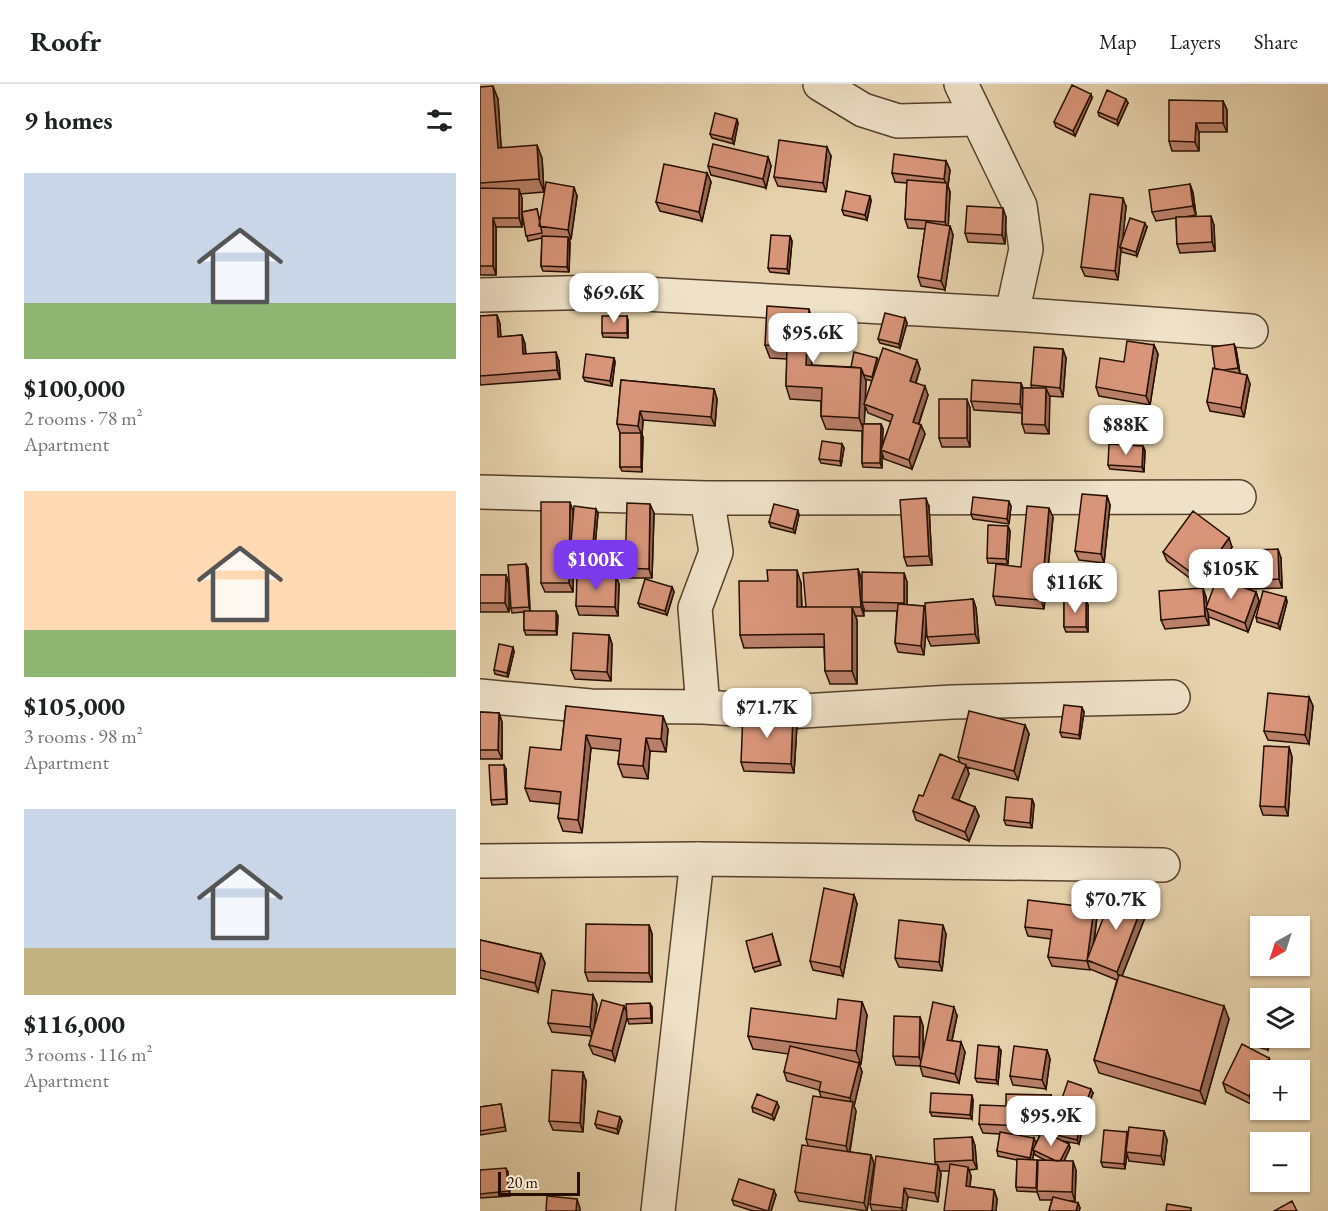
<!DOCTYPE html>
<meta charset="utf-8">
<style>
:root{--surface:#fff;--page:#f2f2f2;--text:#202124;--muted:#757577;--line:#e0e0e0;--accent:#7c3aed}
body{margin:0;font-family:"EB Garamond",serif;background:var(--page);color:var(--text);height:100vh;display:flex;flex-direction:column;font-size:22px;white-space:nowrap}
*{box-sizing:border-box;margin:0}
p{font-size:20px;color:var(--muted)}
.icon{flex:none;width:33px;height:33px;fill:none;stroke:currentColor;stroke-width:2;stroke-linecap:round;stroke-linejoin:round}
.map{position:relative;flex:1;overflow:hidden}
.sheet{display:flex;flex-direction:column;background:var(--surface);width:480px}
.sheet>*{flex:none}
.needle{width:39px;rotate:219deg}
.controls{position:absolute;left:770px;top:832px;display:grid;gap:12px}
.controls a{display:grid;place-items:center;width:60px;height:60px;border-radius:0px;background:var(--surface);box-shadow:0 2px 4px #0004;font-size:30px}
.scale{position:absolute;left:18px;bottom:15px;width:82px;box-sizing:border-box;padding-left:6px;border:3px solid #260f02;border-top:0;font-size:16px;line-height:21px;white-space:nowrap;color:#260f02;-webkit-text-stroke:4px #efe2c9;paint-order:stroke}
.price{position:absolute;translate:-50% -51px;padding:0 14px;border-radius:12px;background:#fff;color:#222;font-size:20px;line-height:39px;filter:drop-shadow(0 2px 3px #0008)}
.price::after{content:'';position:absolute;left:50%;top:36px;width:18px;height:14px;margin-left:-9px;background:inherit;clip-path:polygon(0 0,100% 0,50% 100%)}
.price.active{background:var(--accent);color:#fff}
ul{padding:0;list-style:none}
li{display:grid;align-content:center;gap:12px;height:318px;padding:0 24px}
li span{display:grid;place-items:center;height:186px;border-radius:0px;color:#555}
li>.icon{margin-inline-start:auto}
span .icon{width:108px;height:108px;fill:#fffc;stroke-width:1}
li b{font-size:26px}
h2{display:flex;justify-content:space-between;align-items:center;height:72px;padding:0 24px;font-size:26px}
header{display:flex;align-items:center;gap:36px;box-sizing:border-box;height:84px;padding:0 30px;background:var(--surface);border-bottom:2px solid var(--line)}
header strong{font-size:28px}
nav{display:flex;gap:33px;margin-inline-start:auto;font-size:21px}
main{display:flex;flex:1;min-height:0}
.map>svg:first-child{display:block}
</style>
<header>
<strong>Roofr</strong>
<nav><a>Map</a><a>Layers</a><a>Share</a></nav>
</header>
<main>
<section class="sheet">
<h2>9 homes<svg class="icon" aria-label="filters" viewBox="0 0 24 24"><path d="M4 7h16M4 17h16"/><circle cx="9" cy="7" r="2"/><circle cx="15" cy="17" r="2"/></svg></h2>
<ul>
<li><span style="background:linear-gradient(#c9d6e8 70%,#8fb573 0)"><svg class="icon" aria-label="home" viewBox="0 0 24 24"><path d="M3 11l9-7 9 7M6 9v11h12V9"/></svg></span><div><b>$100,000</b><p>2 rooms · 78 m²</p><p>Apartment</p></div></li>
<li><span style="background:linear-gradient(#ffd9b3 75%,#8fb573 0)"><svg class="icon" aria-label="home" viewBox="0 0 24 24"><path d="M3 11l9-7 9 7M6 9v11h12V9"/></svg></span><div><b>$105,000</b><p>3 rooms · 98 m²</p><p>Apartment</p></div></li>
<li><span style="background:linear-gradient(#c9d6e8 75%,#c2b280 0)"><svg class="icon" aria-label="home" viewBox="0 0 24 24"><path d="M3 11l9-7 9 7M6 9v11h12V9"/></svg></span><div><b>$116,000</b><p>3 rooms · 116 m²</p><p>Apartment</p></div></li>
</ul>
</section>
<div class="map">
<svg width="848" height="1127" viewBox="0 0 848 1127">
<rect width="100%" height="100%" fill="#e6d2ac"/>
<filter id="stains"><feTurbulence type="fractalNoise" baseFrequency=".00333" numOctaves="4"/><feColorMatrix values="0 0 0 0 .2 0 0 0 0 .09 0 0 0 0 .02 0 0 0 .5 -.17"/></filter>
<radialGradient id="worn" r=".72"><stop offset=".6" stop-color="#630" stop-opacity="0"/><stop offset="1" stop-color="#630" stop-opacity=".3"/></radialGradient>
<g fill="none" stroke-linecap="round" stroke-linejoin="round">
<g stroke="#56402c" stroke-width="36">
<path id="minor" d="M340 0 383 26 418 37 496 35
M481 0 540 122 546 165 532 230
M0 211 127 208 532 230 771 247
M0 408 227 414 759 413
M0 612 111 622 223 623 306 628 472 618 693 613
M223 623 215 524 236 468 227 414
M0 777 217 775 683 781
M178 1127 217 775"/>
</g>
<use href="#minor" stroke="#efe2c9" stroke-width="33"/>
</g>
<path fill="#ba8069" stroke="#260f02" stroke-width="1.5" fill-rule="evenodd" d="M0 3 18 15 21 63 62 74 64 108 40 110 42 114V128L57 125 60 138 97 112 91 155H89L90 158 89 188 63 187 61 182 62 154 48 157 42 129V143H16V191H0Z
M612 14 595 52 576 43 574 38Z
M743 17 747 26V48H719V67H692L689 57Z
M648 19 638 41 619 32 618 28Z
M258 39 254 60 232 54 230 50Z
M351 72 346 108 298 102 294 93Z
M288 73 291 82 286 104 231 91 228 82Z
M466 77 470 86 468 102 470 108 468 142H470L473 151 465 206 441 202 438 193 445 145 428 144 425 135 427 99 415 98 412 89Z
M227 89 231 98 222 137 180 127 176 118Z
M710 100 713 109 716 131 705 133 734 141 735 167 700 169 697 160 696 134 676 137 672 128Z
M390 112 391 117 387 136 364 131 362 126Z
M646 123 642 157 667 143 657 172 642 168 641 166 638 196 605 192 601 183Z
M526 133 525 160 488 158 485 149Z
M310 152 312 157 309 190 290 188 288 184Z
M17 231 20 240 21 253 42 251 45 260 46 270 79 277 80 295 0 301V232Z
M147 232 148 237V254L123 253 122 249Z
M425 234 427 239 420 264 400 259 398 255Z
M333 238 332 281 371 283 399 278 437 276 440 285 436 299 448 311 439 340 441 341 445 350 432 385 404 375 402 369V384L383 383 382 379V347L346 345 341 332V317L310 315 306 302 307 275 290 274 285 261ZM385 295 392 297 385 319 386 297ZM385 322 388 329 411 338 402 362 403 345 401 340H384Z
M754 260 756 265 760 289 770 300 764 333 730 327 727 318 735 285Z
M674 261 678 270 670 321 619 312 616 303 644 278Z
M134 274 135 278 132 302 105 297 103 293Z
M586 274 583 313 569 312V350L545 349 542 340V329L494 326 491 317 541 299 543 304H552L551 301Z
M141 296 234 305 237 315 235 342 163 336 162 351 163 353 162 388 142 387 140 383V349L137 340Z
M490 324V363H462L459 354Z
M362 360 364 364 361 382 341 379 339 375Z
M663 362 665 367 664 388 630 385 628 381Z
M627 412 630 421 624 479 599 476 595 467Z
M531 422 529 440 493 435 491 430Z
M449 423 452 481 427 482 424 473Z
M93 427V440L118 429 115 460 117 459 119 464 126 491 139 500 138 532 99 531 96 522 99 490 93 467V508H65L61 499ZM93 462 102 463 93 466Z
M174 429 172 494H149L145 484Z
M319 431 315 449 291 443 289 438Z
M573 433 564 525 516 521 513 512 541 483Z
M528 442 530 447 528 480 508 479 507 474Z
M752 463 723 504 687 477 683 468Z
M801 474 802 504 768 505 776 508 779 517 768 548 729 533 728 529 729 541 685 545 681 536 726 513 727 520 760 502 758 497Z
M46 480 48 484 50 527 78 532 77 551H46L44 546V528L32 529 31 524Z
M378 485 381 494 382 504 424 489 427 498V521L444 522 445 526 493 515 496 524 499 559 451 562 447 553 446 541 444 571 418 568 415 559 417 527H385L383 522 384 532H375L377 536V600H350L345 587 344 563 264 564 260 551 321 499 322 523H326Z
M0 491H26L29 500V528H0Z
M593 497 592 516 606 517 608 521V548H586L584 543V517L570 516 568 511Z
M192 503 194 508 187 531 160 523 158 519Z
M806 513 807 518 800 545 777 538 776 533Z
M129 551 132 560 131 597 95 595 91 586Z
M33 563 34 568 28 593 15 590 14 586Z
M829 613 833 622 829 660 788 656 784 647Z
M86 622 188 645 186 668 170 667 168 695 143 693 138 680 140 667 111 664 102 749 83 747 78 734 80 720 50 717 45 704 81 666Z
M0 628 19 629 22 638V675H0Z
M604 628 600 655 582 653 580 648Z
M313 632 317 641 314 689 264 687 261 678Z
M545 641 549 650 538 696 487 683 489 690 478 716 495 723 499 732 489 757 436 736 433 727 443 712 480 678 478 673Z
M809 663 812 673 808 732 783 731 780 722Z
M24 681 26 685 27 720 12 721 11 716Z
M552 715 554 720 552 744 526 741 524 736Z
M374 811 377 820 363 892 333 886 330 877Z
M664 817 668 826 642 892 749 935 725 1020 619 989 614 976 637 896 610 885V886L572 882 568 873 571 855 548 852 545 843 614 824 617 833 614 860Z
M169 841 172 850V898L108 897 105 888Z
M292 850 301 881 275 888 273 884Z
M466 850 462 887 419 883 415 874Z
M0 856 61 870 65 879 58 908 0 894Z
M113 911 117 920 114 942 144 922 147 928 172 923V939L149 940 147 933 135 977 113 970 109 961 112 952 72 948 68 939Z
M382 918 387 931 381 980 379 979 382 988 374 1022 376 1027 370 1068 391 1071 394 1080 387 1127 319 1117 315 1108 328 1061 326 1055 341 1013 339 1006 307 997 304 988 309 970 273 965 268 952 356 935Z
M477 932 472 957 485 968 479 999 443 992 440 982 416 981 413 972 440 933 443 942V966Z
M780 954H791L788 966 774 962 772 957Z
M567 966 570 975 566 1005 533 1001 530 992Z
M521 967 518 1000 497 998 495 994Z
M789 974 792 983 780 987V1007L773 1021 746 1008 743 999Z
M106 997 103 1048 73 1046 69 1037Z
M613 1009 603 1036 604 1038 599 1060 583 1057 589 1060 590 1064 584 1077 596 1086 595 1117H588L598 1119 600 1124 599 1127H569L572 1116H560L557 1108 537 1107 536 1103 537 1076 518 1072 517 1067 520 1050 503 1049 499 1040 526 1022 571 1011 574 1021V1047L581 1028 579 1023ZM534 1050 560 1051 555 1062 556 1059ZM554 1068 555 1071 567 1077 558 1078 552 1076Z
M493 1016 492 1035 452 1032 450 1028Z
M21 1020 26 1047 0 1051V1023Z
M272 1023H299L294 1036 273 1028Z
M140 1033 142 1037 138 1050 117 1044 115 1040Z
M684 1047 687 1056 684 1081 649 1077 647 1070 645 1085 623 1083 621 1078 648 1051Z
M492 1053 495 1062 497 1085 489 1086 491 1092 490 1103 514 1106 517 1115 516 1127 469 1087H460L461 1090 458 1118 428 1113 426 1127H392L390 1120 456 1080 455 1078Z
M0 1086 28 1088 30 1112 0 1114Z
M296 1111 291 1127H273L254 1121 252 1116Z"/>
<path fill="#976855" stroke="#260f02" stroke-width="1.5" d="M13 2 18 15 22 77 18 64Z
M611 10 612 14 595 52 593 47Z
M646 15 648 19 638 41 637 36Z
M743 17 747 26V48L743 39Z
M257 35 258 39 254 60 252 55Z
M716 39 719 48V67L715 58Z
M57 61 62 74 64 108 59 95Z
M347 63 351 72 346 108 343 99Z
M288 73 291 82 286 104 283 95Z
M466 77 470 86 468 102 470 108 468 147 465 138 467 102 464 95Z
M227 89 231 98 222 137 219 128Z
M710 100 713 109 716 131 713 122Z
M94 103 97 112 91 155 88 146Z
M39 105 42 114V143L39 134Z
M390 112 391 117 387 136 385 131Z
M643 114 646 123 642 164 640 163 641 166 638 196 635 187Z
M523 124 526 133 525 160 522 151Z
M731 132 734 141 735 167 732 158Z
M13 134 16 143V191L13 182Z
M665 139 667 143 657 172 656 168Z
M470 142 473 151 465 206 461 197Z
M310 152 312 157 309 190 307 185Z
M88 153 90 158 89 188 87 183Z
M329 225 333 238 331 294 326 281Z
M17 231 20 240 21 262 18 253Z
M147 232 148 237V254L147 249Z
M425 234 427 239 420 264 419 260Z
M42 251 45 260 46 279 43 270Z
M754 260 756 265 760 289 758 284Z
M674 261 678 270 670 321 666 312Z
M583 265 586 274 583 313 580 304Z
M76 268 79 277 80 295 77 286Z
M134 274 135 278 132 302 130 297Z
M397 274 399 278 394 297 392 293Z
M437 276 440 285 433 306 430 297Z
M381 284 386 297 384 347 379 334Z
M767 291 770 300 764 333 761 324Z
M541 299 544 308 543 329 540 320Z
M445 302 448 311 436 347 433 338Z
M566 304 570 313 569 350 565 341Z
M234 305 237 315 235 342 231 333Z
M487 315 490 324V363L487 354Z
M160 327 163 336 162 351 163 353 162 388 161 383V349L158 342Z
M401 340 403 345 402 366H401L402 369V384L400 379Z
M441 341 445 350 432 385 429 376Z
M362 360 364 364 361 382 360 377Z
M663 362 665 367 664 388 662 383Z
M627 412 630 421 624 479 621 470Z
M446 414 449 423 452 481 449 472Z
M529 417 531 422 529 440 527 435Z
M90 418 93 427V458H91L93 462V508L89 499Z
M170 420 174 429 172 494 169 485Z
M569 424 573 433 564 525 561 516Z
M116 425 118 429 115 464 113 460Z
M318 426 319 431 315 449 313 445Z
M528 442 530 447 528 480 526 475Z
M749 454 752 463 723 504 720 495Z
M798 465 801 474 802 504 799 495Z
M46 480 48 484 50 527 49 523Z
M378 485 381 494 383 518H382L383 522 384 532 381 523Z
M317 486 321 499 322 536 317 523Z
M424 489 427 498V528L424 519Z
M26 491 29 500V528L25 519Z
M136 491 139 500 138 532 135 523Z
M591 493 593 497 592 517 590 513Z
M192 503 194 508 187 531 185 527Z
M723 504 726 513 727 524H726L728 529 729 541 725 532Z
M776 508 779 517 768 548 765 539Z
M806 513 807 518 800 545 798 540Z
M493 515 496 524 499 559 495 550Z
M606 517 608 521V548L606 543Z
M444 522 447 531 444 571 441 562Z
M372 523 377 536V600L372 587Z
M76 527 78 532 77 551 76 547Z
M129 551 132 560 131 597 127 588Z
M33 563 34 568 28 593 27 589Z
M829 613 833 622 829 660 825 651Z
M602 623 604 628 600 655 599 651Z
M19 629 22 638V675L18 666Z
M183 632 188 645 186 668 181 655Z
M313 632 317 641 314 689 311 680Z
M545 641 549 650 538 696 534 687Z
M106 651 111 664 102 749 98 736Z
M166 654 170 667 168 695 163 682Z
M809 663 812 673 808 732 805 723Z
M24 681 26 685 27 720 26 715Z
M486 681 489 690 476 723 472 714Z
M552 715 554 720 552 744 550 739Z
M495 723 499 732 489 757 485 748Z
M374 811 377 820 363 892 360 883Z
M664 817 668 826 640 897 637 888Z
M614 824 617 833 611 878 607 876 610 886 607 877Z
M169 841 172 850V898L169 889Z
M463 841 466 850 462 887 459 878Z
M61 870 65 879 58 908 55 899Z
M113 911 117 920 113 953 110 943Z
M382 918 387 931 381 980 376 967Z
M170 919 172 923V939L171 934Z
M144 922 148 931 135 977 132 967Z
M744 922 749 935 725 1020 720 1007Z
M474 923 477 932 470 965 467 956Z
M440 933 443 942V982L439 973Z
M788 954H791L788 966 786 961Z
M481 958 485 968 479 999 475 990Z
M519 963 521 967 518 1000 516 996Z
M567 966 570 975 566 1005 562 996Z
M789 974 792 983 790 987H782Z
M379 979 382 988 374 1022 376 1027 369 1071 366 1062 372 1020 370 1014Z
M103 988 106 997 103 1048 100 1039Z
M780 991V1007L773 1021 769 1012Z
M611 1005 613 1009 603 1036 602 1031Z
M492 1011 493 1016 492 1035 490 1031Z
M571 1011 574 1021 573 1052 570 1043Z
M297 1018 299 1023 294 1036 292 1031Z
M140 1033 142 1037 138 1050 137 1045Z
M602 1033 604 1038 599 1060 597 1056Z
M684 1047 687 1056 684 1081 681 1072Z
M647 1048 649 1052 646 1068 647 1070 645 1085 644 1080Z
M492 1053 495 1062 497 1085 493 1076Z
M554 1054 556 1059 554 1067 553 1066 554 1068 552 1079 550 1074Z
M589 1060 590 1064 581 1083 579 1079Z
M391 1071 394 1080 387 1127 384 1119Z
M593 1077 596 1086 595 1117 592 1108Z
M458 1081 461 1090 458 1118 455 1109Z
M488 1083 491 1092 489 1111 486 1102Z
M26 1084 28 1088 30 1112 29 1107Z
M424 1104 428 1113 426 1127H423L422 1124Z
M294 1106 296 1111 291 1127H288Z
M514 1106 517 1115 516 1127H512Z
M97 1115 100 1124V1127H96Z
M598 1119 600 1124 599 1127H596Z"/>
<path fill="#d8957a" stroke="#260f02" stroke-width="1.5" d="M592 1 611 10 593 47 574 38Z
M13 2 18 64 57 61 59 95 0 99V3Z
M627 6 646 15 637 36 618 28Z
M689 16 743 17V39H716L715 58 689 57Z
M235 29 257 35 252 55 230 50Z
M299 56 347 63 343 99 294 93Z
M233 60 288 73 283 95 228 82Z
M414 70 466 77 464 95 412 89Z
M184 80 227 89 219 128 176 118Z
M427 96 467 99 465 138 425 135Z
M66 98 94 103 88 146 59 142Z
M710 100 713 122 672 128 669 106Z
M0 104 39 105V134H13V182H0Z
M366 107 390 112 385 131 362 126Z
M610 110 643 114 635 187 601 183Z
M487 122 523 124 522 151 485 149Z
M57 125 62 149 46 152 42 128Z
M731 132 732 158 697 160 696 133Z
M650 134 665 139 656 168 640 163Z
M446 138 470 142 461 197 438 193Z
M291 151 310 152 307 185 288 184Z
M62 152 88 153 87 183 61 182Z
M287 222 329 225 326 281 381 284 379 334 341 332 342 304 306 302 307 262 285 261Z
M405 229 425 234 419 260 398 255Z
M17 231 18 253 42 251 43 270 76 268 77 286 0 292V232Z
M122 232H147V249H122Z
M647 257 674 261 666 312 616 303 620 274 644 278Z
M754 260 758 284 744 286 735 285 732 263Z
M554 263 583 265 580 304 551 301Z
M403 264 437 276 430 297 445 302 433 338 441 341 429 376 401 366 413 331 384 320Z
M374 268 397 274 392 293 384 291 381 284 371 283Z
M106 270 134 274 130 297 103 293Z
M733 284 767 291 761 324 727 318Z
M141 296 234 305 231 333 160 327 158 342 137 340Z
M492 296 541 299 540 320 491 317Z
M543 304H566L565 341 542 340Z
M459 315H487V354H459Z
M383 340H401L400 379H382Z
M140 349H161V383H140Z
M342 357 362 360 360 377 339 375Z
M629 360 663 362 662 383 628 381Z
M602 410 627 412 621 470 595 467Z
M493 413 529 417 527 435 491 430Z
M446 414 449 472 424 473 420 416Z
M61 418H90L89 499H61Z
M147 419 170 420 169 485 145 484Z
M294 420 318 426 313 445 289 438Z
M94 422 116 425 113 460 91 458Z
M547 422 569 424 561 516 513 512 516 480 541 483Z
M713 427 749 454 720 495 683 468Z
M508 441 528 442 526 475 507 474Z
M117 459 124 488 114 490H99L92 466Z
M798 465 799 495 758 497 757 467Z
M46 480 49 523 31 524 28 481Z
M378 485 381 523H326L323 489Z
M287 486H317V523H372V587H345L344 550 260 551 259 497H288Z
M382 488 424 489V519L382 518Z
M97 490 136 491 135 523 96 522Z
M0 491H26L25 519H0Z
M570 491 591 493 590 513 568 511Z
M737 494 776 508 765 539 726 524Z
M165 495 192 503 185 527 158 519Z
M723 504 725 532 681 536 679 507Z
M783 507 806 513 798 540 776 533Z
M493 515 495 550 447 553 445 519Z
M584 516 606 517V543H584Z
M418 520 444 522 441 562 415 559Z
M44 527H76V547L44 546Z
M93 549 129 551 127 588 91 586Z
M19 560 33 563 27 589 14 586Z
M788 609 829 613 825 651 784 647Z
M584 621 602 623 599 651 580 648Z
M86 622 183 632 181 655 166 654 163 682 138 680 141 655 106 651 98 736 78 734 81 708 45 704 50 663 81 666Z
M489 627 545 641 534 687 478 673Z
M0 628 19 629 18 666H0Z
M263 629 313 632 311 680 261 678Z
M784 662 809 663 805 723 780 722Z
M460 670 486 681 472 714 495 723 485 748 433 727 439 711 443 712Z
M9 681H24L26 715 11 716Z
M526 713 552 715 550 739 524 736Z
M344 804 374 811 360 883 330 877Z
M634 806 664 817 637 888 607 876Z
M548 816 614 824 607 877 568 873 572 846 545 843Z
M419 836 463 841 459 878 415 874Z
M106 840 169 841V889L105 888Z
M292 850 299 877 273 884 266 857Z
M0 856 61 870 55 899 0 886Z
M639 891 744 922 720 1007 614 976Z
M72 906 113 911 110 943 68 939Z
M358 915 382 918 376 967 268 952 271 924 356 935Z
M122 916 144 922 132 967 109 961Z
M453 918 474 923 467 956 481 958 475 990 440 982Z
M170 919 171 934 147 935 146 920Z
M780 926V954H788L786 961 772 957Z
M414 932 440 933 439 973 413 972Z
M762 960 789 974 782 987H780V991L769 1012 743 999Z
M498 961 519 963 516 996 495 994Z
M310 962 379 979 370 1014 339 1007 341 998 304 988Z
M534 962 567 966 562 996 530 992Z
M72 986 103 988 100 1039 69 1037Z
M588 997 611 1005 602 1031 579 1023Z
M451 1009 492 1011 490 1031 450 1028Z
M277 1010 297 1018 292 1031 272 1023Z
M526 1010 571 1011 570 1043 499 1040 500 1021 526 1022Z
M333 1012 373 1018 366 1062 326 1055Z
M21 1020 25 1043 0 1047V1023Z
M118 1027 140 1033 137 1045 115 1040Z
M578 1027 602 1033 597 1056 573 1050Z
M649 1043 684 1047 681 1072 646 1068Z
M624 1046 647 1048 644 1080 621 1078Z
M562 1047 589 1060 580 1077H576L553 1066Z
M520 1048 554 1054 550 1074 517 1067Z
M492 1053 493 1076 455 1078 454 1055Z
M322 1061 391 1071 384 1119 315 1108Z
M396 1072 458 1081 455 1109 424 1104 422 1124 390 1120Z
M537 1075 557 1076 556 1104 536 1103Z
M558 1076 593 1077 592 1108 557 1107Z
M470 1080 488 1083 486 1102 514 1106 512 1127H464Z
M26 1084 29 1107 0 1110V1086Z
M259 1095 294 1106 288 1127 252 1116Z
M67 1112 97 1115 96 1127H66Z
M573 1113 598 1119 596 1127H569Z
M812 1117 817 1127H794Z
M687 1120 711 1124V1127H686Z"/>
<rect width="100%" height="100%" filter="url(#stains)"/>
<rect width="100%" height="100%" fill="url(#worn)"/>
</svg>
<div class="controls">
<a><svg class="needle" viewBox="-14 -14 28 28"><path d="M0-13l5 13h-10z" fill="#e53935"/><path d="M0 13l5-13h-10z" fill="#757577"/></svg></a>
<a><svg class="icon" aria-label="layers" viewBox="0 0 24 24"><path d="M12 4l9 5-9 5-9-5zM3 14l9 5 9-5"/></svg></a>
<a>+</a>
<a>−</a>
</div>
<div class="scale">20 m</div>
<b class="price" style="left:134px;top:240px">$69.6K</b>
<b class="price" style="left:333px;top:280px">$95.6K</b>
<b class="price" style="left:646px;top:372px">$88K</b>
<b class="price active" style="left:116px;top:507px">$100K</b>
<b class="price" style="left:751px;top:516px">$105K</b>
<b class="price" style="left:595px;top:530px">$116K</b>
<b class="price" style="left:287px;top:655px">$71.7K</b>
<b class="price" style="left:636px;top:847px">$70.7K</b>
<b class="price" style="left:571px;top:1063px">$95.9K</b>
</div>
</main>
